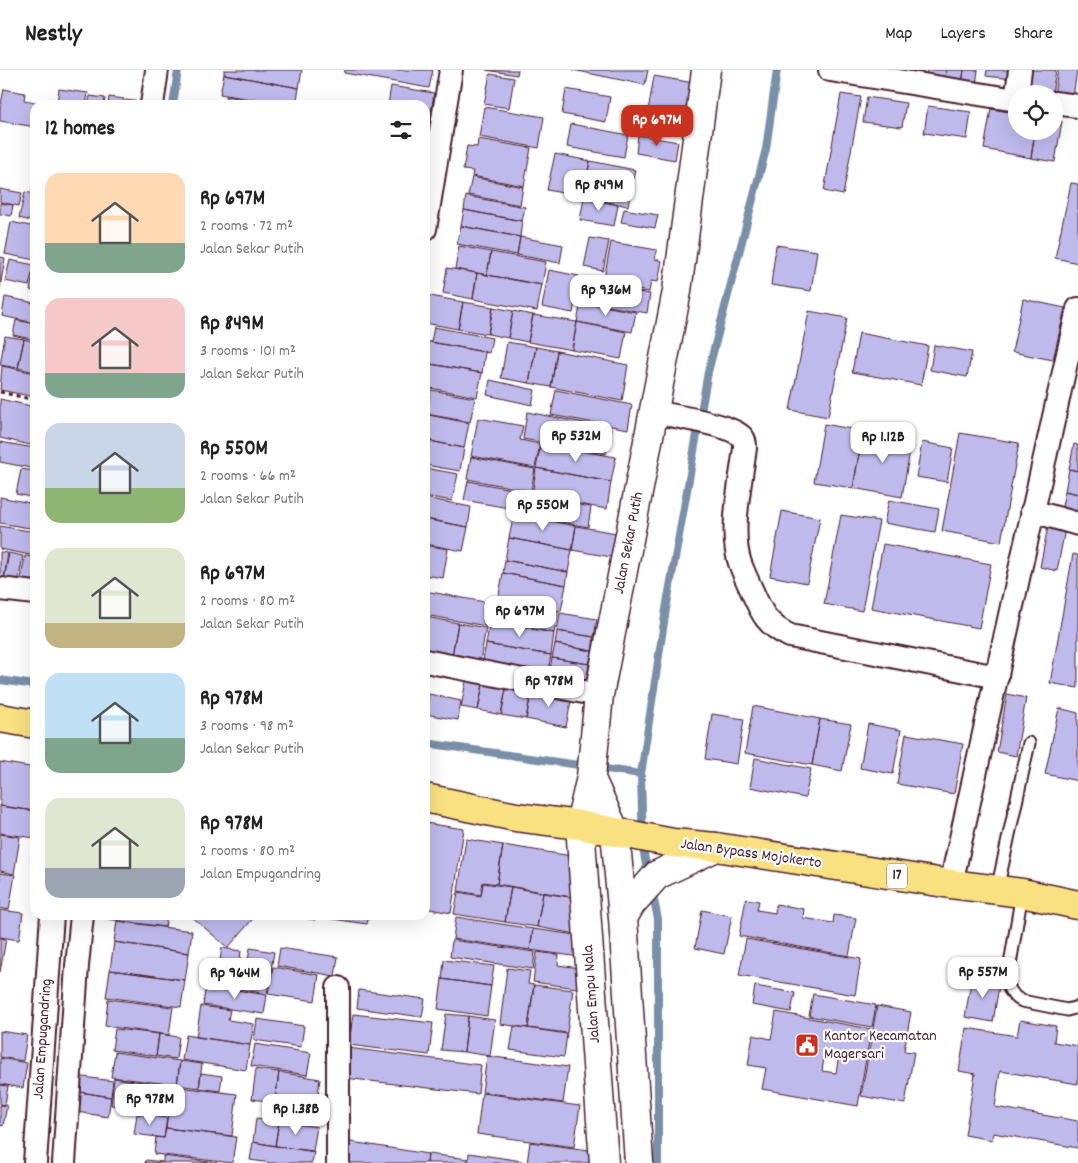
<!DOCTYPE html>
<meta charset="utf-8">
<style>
:root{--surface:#fff;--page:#f2f2f2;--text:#222;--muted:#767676;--line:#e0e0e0;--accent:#c8321e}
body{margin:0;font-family:Dekko,sans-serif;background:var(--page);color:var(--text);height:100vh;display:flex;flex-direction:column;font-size:19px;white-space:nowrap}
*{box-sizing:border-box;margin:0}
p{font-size:16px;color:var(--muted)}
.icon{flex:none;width:28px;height:28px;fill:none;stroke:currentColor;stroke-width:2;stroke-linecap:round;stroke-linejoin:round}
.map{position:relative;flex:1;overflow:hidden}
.side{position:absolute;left:30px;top:30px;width:400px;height:820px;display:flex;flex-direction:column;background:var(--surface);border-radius:15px;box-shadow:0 5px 20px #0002}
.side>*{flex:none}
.buttons{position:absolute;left:1008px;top:15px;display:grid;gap:10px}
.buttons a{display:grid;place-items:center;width:55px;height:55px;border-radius:50%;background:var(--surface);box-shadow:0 5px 20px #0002;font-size:25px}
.price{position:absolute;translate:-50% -42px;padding:0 11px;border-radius:10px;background:#fff;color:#222;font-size:16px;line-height:32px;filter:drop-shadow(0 1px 2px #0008)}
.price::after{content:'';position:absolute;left:50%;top:30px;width:15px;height:11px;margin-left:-8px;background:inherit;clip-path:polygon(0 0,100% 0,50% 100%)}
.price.selected{background:var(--accent);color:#fff}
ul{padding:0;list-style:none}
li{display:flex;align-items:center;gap:15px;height:125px;padding:0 15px}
li span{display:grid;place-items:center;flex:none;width:140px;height:100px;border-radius:15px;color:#555}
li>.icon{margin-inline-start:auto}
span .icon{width:60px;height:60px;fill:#fffc;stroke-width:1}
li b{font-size:21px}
h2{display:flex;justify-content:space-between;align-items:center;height:60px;padding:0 15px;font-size:21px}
header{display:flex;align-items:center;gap:30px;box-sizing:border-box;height:70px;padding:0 25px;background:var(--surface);border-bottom:1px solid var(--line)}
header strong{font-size:24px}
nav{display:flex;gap:28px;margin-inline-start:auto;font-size:18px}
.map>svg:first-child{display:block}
</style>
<header>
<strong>Nestly</strong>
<nav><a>Map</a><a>Layers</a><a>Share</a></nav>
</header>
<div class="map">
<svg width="1078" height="1093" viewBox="0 0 1078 1093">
<rect width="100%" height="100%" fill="#fff"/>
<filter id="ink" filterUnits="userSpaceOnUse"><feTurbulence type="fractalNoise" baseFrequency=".02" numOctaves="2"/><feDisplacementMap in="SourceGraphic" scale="10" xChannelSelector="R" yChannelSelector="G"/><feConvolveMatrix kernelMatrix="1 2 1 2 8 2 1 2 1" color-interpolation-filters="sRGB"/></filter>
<g filter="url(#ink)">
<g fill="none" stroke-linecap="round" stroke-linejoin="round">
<path stroke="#7a8fa8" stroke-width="8" d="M173 35 178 0
M0 610 35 615
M425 673 641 704
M648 805 643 779 641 704 666 539 708 302 766 79 777 0
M652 821 658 849V1093"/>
</g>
<path fill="#bebaec" stroke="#4a1f2b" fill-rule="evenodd" d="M224 0H302L299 18 224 4Z
M345 0H433L429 18 344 3Z
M486 0H518L517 5Z
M573 0H648L645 15Z
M927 0H946L945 11 925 9Z
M946 0H964L962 14 945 11Z
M964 0H978L976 16 962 14Z
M987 0H1014L1012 9 986 6Z
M1026 0H1056L1052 24H1022Z
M1058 0H1077L1073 28 1054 25Z
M224 4 299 18 296 35H285L220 24Z
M490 4 514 8 509 38 484 34Z
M654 6 694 13 686 54 647 47Z
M391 16 434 23 430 51 425 50V35H388Z
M4 19 25 23 24 30 50 35H35V57L0 51V38Z
M59 19 88 23 86 35H72L57 32Z
M566 19 610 27 606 52 562 44Z
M841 24 861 27 843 125 824 121Z
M90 26 105 28 104 35H88Z
M226 26 280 35H225Z
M109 27 124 29 123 35H108Z
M867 27 906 33 902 57 863 52Z
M126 30 149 33V35H125Z
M928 36 971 42 967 69 924 63Z
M484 37 544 47 539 78 479 67Z
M991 39 1016 43V61H1035L1031 88 984 79Z
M1054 50 1062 51 1055 92 1031 88 1035 61H1054Z
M571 54 628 65 624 87 567 77Z
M638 65 678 72 675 90 636 83Z
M478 69 531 78 524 116 472 106 473 101 463 100 467 76 477 77Z
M555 84 590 91 583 127 547 120Z
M590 91 635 100 628 136 583 127Z
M472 107 523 117 520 135 468 125Z
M1071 113 1078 114V193L1055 188Z
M0 119 22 123 19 136 0 132Z
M25 122 35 124V152L19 148Z
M466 126 525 137 522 151 464 140Z
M584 128 618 135 614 156 580 150Z
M0 133 13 135 11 146 0 144Z
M624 139 658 145 655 158 621 152Z
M464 140 522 151 520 167 461 156Z
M11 152 35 157V190L5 184Z
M461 156 520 167 517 185 457 174Z
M520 167 563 175 560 193 517 185Z
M590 168 609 171 603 201 584 197Z
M611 172 657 180 655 189 662 191 658 212 651 211 649 222 603 214Z
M776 175 817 181 811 221 771 215Z
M459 176 491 182 487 205 455 199Z
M491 182 546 192 542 215 487 205Z
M0 187 5 188 0 218Z
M10 190 34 195 29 216 5 211Z
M35 194V221L30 220Z
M447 198 477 203 473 229 443 223Z
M549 200 579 206 573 243 542 237Z
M477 203 542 215 537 241 473 229Z
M585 212 650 224 647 243 581 231Z
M425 225 463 232 458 259 425 253Z
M5 227 35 233V253L2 246Z
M1023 229 1065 238 1053 290 1012 282Z
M463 232 493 237 488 264 458 259Z
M581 232 636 242 632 262 577 252Z
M493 237 513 241 508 268 488 264Z
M513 241 533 245 528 272 508 268Z
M809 241 847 248 828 347 790 340Z
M533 245 577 252 572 280 528 272Z
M16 250 35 254V270L13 265Z
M577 252 626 262 621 289 572 280Z
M434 257 492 268 489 283 431 272Z
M859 263 928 276 921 315 852 302Z
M5 266 24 269 18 298 0 295Z
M24 269 35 272V302L18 298Z
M425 271 485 282 482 303 425 293Z
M507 272 536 277 529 313 501 308Z
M934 275 972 282 967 307 930 300Z
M536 277 557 281 551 317 529 313Z
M557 281 628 295 622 331 551 317Z
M425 293 482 303 477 327 425 317Z
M2 296 35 303V327L0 320Z
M490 310 535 320 532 335 487 325Z
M431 320 475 328 470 352 426 344Z
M556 320 632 335 628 359 551 345Z
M0 329 35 337V376L0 368Z
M527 342 611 358 606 384 523 369Z
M429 345 469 353 464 378 425 370Z
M478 348 523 356 520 370 540 374 535 398 471 386Z
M824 354 863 361 853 418 814 412Z
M863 361 912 369 902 427 853 418Z
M960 363 1019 373 1001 472 942 461Z
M425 370 464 378 460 401 425 395Z
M0 372 34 378 31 398 0 392Z
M922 372 953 378 947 412 916 407Z
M541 374 616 387 611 412 536 398Z
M1074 374 1078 375V401L1069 399Z
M471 387 535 399 531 421 467 409Z
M425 398 458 404 452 431 425 426Z
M536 398 611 412 607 439 532 426Z
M21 399 35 401V428L16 424Z
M1069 399 1078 401V424L1065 421Z
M468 411 517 420 514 439 464 430Z
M1065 421 1078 424V450L1060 446Z
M532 426 591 437 588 457 528 446Z
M0 427 35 434V459L0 453Z
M425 428 471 437 468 457 425 449Z
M889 430 939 439 935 462 884 453Z
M782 441 820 448 807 513 770 506Z
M514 444 576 456 572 480 509 468Z
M841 445 879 451 862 541 824 534Z
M425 449 468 457 463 481 425 474Z
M0 456 35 462V486L0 479Z
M576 456 616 463 611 487 572 480Z
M1048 456 1065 459 1057 501 1040 497Z
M509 468 572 480 568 502 505 490Z
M883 474 991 494 979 558 871 538Z
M425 475 448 479 443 508 425 505Z
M0 482 8 483 4 509 0 508Z
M9 483 23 486 18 513 4 510Z
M1073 484 1078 485V618L1050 613Z
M25 486 35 487V517L20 514Z
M505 490 568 502 566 515 503 503Z
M503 503 566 515 561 541 498 530Z
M425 521 490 533 486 556 425 545Z
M494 531 558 542 554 563 490 551Z
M560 543 597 549 594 567 557 561Z
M426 547 458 553 451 591 425 586Z
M490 551 554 563 551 585 486 574Z
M458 553 486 558 479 596 451 591Z
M557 561 594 567 592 581 555 574Z
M486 574 551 585 546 612 481 600Z
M555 574 592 581 589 594 552 588Z
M552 588 589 594 585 617 548 611Z
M467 606 484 609 478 640 461 637Z
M484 609 507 614 501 645 478 640Z
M507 614 532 618 526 649 501 645Z
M532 618 572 626 566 657 526 649Z
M429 624 461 631 458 650 425 644Z
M1007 624 1026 628 1016 686 997 682Z
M753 636 820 649 812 695 745 683Z
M1059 638 1078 643V711L1045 704Z
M712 644 744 649 737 694 705 689Z
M820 649 851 654 842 701 812 695Z
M868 654 901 660 893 704 860 698Z
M906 664 963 674 954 724 897 714Z
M755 688 811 699 805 728 750 717Z
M0 692 35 698V741L0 736Z
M0 736 35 741V768L0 763Z
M425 753 464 759 451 843 425 838Z
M0 764 20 767 14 804 0 801Z
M466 769 503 775 497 814 483 812 481 825 458 821Z
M503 775 578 787 571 827 497 814Z
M0 803 15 805 9 840 0 838Z
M483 813 511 817 505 852 454 844 458 822 481 826Z
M511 817 543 823 537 857 505 852Z
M543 823 582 829 576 864 537 857Z
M746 829 759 831 757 840 775 843 776 834 804 839 803 848 833 853 834 845 856 848 849 886 739 866Z
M0 840 23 843 19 870 0 867Z
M702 840 732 846 724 884 695 878Z
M107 845H167L165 857 107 849Z
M190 845H256L228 878Z
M285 845H316L315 850Z
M319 845H369L367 854 318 847Z
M456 847 533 859 530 880 453 869Z
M117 851 192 861 189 883 114 872Z
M533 859 583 866 580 887 530 880Z
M0 868 6 869 0 902Z
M746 869 861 889 855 925 739 905Z
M452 870 535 882 533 899 450 887Z
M114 872 189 883 185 910 110 900Z
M222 878 241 881 239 897 247 898 250 878 274 882 267 924 216 915Z
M280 878 338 887 335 906 277 896Z
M537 882 559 885 558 895 579 898 577 918 533 912Z
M444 890 494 896 491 916 442 909Z
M273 897 319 905 315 931 268 924Z
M507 898 530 901 528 914 534 915 528 958 500 954Z
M110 900 185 910 181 937 106 927Z
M972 906 1000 910 993 952 965 947Z
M442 909 491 916 487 946 438 939Z
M206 915 267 925 264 944 203 935Z
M534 915 573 920 567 963 528 958Z
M755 916 795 923 791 942 752 935Z
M359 920 425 929 422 947 357 938Z
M813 924 876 935 872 957 809 946Z
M108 929 173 937 169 965 105 956Z
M201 936 230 940 228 950 254 954 250 975 196 967Z
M877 936 911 942 904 981 914 982 905 1034 861 1026Z
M776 942 871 959 858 1036 762 1019 766 998 748 995 753 965 771 969ZM825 982 839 984 836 1003 822 1001Z
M353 944 433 953 429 985 349 975Z
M446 944 468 946 464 982 441 980Z
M468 946 495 950 490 986 464 982Z
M257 949 304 956 301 977 254 970Z
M1020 950 1056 956 1054 972 1078 976V1014L1000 1001 995 1037 1078 1051V1078L993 1063 992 1070 965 1065 975 1004 959 1001 966 958 1017 966Z
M514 956 567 964 564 987 510 980Z
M115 959 159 964 156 986 112 980Z
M0 961 27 965 23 991 0 987Z
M159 964 179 967 176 989 156 986Z
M186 965 250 975 246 1000 182 990Z
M255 974 311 983 307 1005 251 996Z
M348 978 481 995 478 1024 345 1008Z
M115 982 180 991 177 1015 111 1007Z
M487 986 568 997 563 1033 482 1022Z
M0 988 27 993 23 1018 0 1014Z
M180 991 202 994 199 1018 177 1015Z
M256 999 279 1002 275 1032 252 1029Z
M279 1002 320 1009 316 1038 275 1032Z
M201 1003 222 1006 220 1021 199 1018Z
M76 1006 113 1011 111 1027 74 1021Z
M114 1008 170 1016 167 1043 111 1035Z
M0 1015 8 1016 5 1035 0 1034Z
M171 1016 237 1024 232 1066 166 1058Z
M74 1021 111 1027 108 1047 71 1041Z
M482 1023 580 1036 574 1077 477 1064Z
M0 1035 7 1036 3 1056 0 1055Z
M137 1044 167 1048 164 1068 134 1064Z
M256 1048 279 1051 275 1076 253 1072Z
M279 1051 317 1057 313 1081 275 1076Z
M166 1058 236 1067 232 1093 154 1084 156 1067 164 1068Z
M345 1071 428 1084 427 1093H342Z
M253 1072 314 1082 312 1093H271L250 1090Z
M530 1072 596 1081 594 1093H527Z
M469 1083 522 1091V1093H468Z
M428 1084 469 1089 468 1093H427Z
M163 1086 217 1093H145L146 1090 163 1092Z"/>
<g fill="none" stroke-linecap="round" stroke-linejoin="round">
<g stroke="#4a1f2b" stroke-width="15">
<path id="service" d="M997 820 1029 673
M1022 823 1007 912 1010 920 1015 927 1022 931 1067 940 1078 937"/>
</g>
<g stroke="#4a1f2b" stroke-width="26">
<path id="minor" d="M830 0 1016 30
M1017 24 1020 0
M1054 33 1078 36
M152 35 157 0
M425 159 451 0
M654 342C672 346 731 354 742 367 745 370 745 374 745 378 741 411 729 462 740 493 743 502 748 512 752 521 762 544 767 555 790 566L997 607
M1032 441 1078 454
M0 519 35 523
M425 591 599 625
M951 814C994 623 1034 430 1078 239
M338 918V1093
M35 1093 52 845
M64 1093 77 896 82 845"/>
</g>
<g stroke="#4a1f2b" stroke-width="31">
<path id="tertiary" d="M591 709 615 762
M580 755 591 707 599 625 677 221 706 0"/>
</g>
<g stroke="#4a1f2b" stroke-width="31">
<path id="secondary" d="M580 755 604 1093
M615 762 623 848 639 1093
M623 848 631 834 657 805 716 777"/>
</g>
<g stroke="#4a1f2b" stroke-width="31">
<path id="trunk" d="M0 648 35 654
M425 728 516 747 580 755 673 773 716 777 951 814 1022 823 1078 835"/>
</g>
<path stroke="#4a1f2b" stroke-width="3" stroke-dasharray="4 4" stroke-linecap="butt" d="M0 322 35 330"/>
<use href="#service" stroke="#fff" stroke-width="11"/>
<use href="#minor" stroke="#fff" stroke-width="22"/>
<use href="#tertiary" stroke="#fff" stroke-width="28"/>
<use href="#secondary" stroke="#fff" stroke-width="28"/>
<use href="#trunk" stroke="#f9e181" stroke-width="28"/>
</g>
</g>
<defs>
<g id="civic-square" transform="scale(1.25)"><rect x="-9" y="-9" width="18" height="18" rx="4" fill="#c8321e" stroke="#fff"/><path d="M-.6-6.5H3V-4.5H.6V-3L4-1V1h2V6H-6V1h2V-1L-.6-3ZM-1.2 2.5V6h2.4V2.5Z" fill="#fff"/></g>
</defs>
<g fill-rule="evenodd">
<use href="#civic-square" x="807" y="975"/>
</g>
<g text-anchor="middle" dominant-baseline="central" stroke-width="4.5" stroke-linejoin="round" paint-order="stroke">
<rect fill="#fff" stroke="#80626b" stroke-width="1" x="887" y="793.5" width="20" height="25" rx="4"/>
<g font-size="15" font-weight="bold" fill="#4a1f2b">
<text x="897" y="806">17</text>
</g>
<g font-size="16" fill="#4a1f2b" stroke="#fff">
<text transform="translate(629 473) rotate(-79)">Jalan Sekar Putih</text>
<text transform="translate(751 784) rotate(8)">Jalan Bypass Mojokerto</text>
<text transform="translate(592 924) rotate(-94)">Jalan Empu Nala</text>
<text transform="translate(43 969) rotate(-86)">Jalan Empugandring</text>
</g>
<g font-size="16" fill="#4a1f2b" stroke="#fff" text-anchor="start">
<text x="824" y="966">Kantor Kecamatan<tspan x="824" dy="18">Magersari</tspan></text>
</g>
</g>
</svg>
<div class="buttons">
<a><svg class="icon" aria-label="locate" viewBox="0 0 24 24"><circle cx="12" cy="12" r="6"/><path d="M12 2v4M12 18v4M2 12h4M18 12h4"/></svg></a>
</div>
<b class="price selected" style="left:657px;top:77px">Rp 697M</b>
<b class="price" style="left:599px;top:142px">Rp 849M</b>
<b class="price" style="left:606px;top:247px">Rp 936M</b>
<b class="price" style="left:576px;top:393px">Rp 532M</b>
<b class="price" style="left:883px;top:394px">Rp 1.12B</b>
<b class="price" style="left:543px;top:462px">Rp 550M</b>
<b class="price" style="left:520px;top:568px">Rp 697M</b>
<b class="price" style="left:549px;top:638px">Rp 978M</b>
<b class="price" style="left:983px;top:929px">Rp 557M</b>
<b class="price" style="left:235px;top:930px">Rp 964M</b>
<b class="price" style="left:150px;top:1056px">Rp 978M</b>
<b class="price" style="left:296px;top:1066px">Rp 1.38B</b>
<section class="side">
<h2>12 homes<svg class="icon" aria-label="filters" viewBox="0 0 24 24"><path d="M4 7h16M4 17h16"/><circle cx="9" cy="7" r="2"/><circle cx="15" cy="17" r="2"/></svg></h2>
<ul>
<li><span style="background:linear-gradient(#ffd9b3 70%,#7fa58c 0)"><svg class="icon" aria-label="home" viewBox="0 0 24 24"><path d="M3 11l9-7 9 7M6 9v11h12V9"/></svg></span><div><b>Rp 697M</b><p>2 rooms · 72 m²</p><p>Jalan Sekar Putih</p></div></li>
<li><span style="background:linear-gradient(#f6c9c9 75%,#7fa58c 0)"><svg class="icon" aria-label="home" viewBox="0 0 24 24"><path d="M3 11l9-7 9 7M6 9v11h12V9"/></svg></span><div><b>Rp 849M</b><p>3 rooms · 101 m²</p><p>Jalan Sekar Putih</p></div></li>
<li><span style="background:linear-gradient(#c9d6e8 65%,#8fb573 0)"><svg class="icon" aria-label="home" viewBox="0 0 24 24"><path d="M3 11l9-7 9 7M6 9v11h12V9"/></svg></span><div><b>Rp 550M</b><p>2 rooms · 66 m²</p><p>Jalan Sekar Putih</p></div></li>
<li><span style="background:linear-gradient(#dfe7d0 75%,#c2b280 0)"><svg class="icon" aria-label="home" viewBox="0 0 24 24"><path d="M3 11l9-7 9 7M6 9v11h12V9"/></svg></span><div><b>Rp 697M</b><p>2 rooms · 80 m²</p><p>Jalan Sekar Putih</p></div></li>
<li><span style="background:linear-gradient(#bfe0f5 65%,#7fa58c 0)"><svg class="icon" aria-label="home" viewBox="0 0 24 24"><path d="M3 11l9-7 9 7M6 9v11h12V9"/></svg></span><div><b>Rp 978M</b><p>3 rooms · 98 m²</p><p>Jalan Sekar Putih</p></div></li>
<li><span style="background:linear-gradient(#dfe7d0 70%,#9aa5b1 0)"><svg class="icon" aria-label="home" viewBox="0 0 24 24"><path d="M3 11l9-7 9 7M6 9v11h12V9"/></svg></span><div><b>Rp 978M</b><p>2 rooms · 80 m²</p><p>Jalan Empugandring</p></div></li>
</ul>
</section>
</div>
